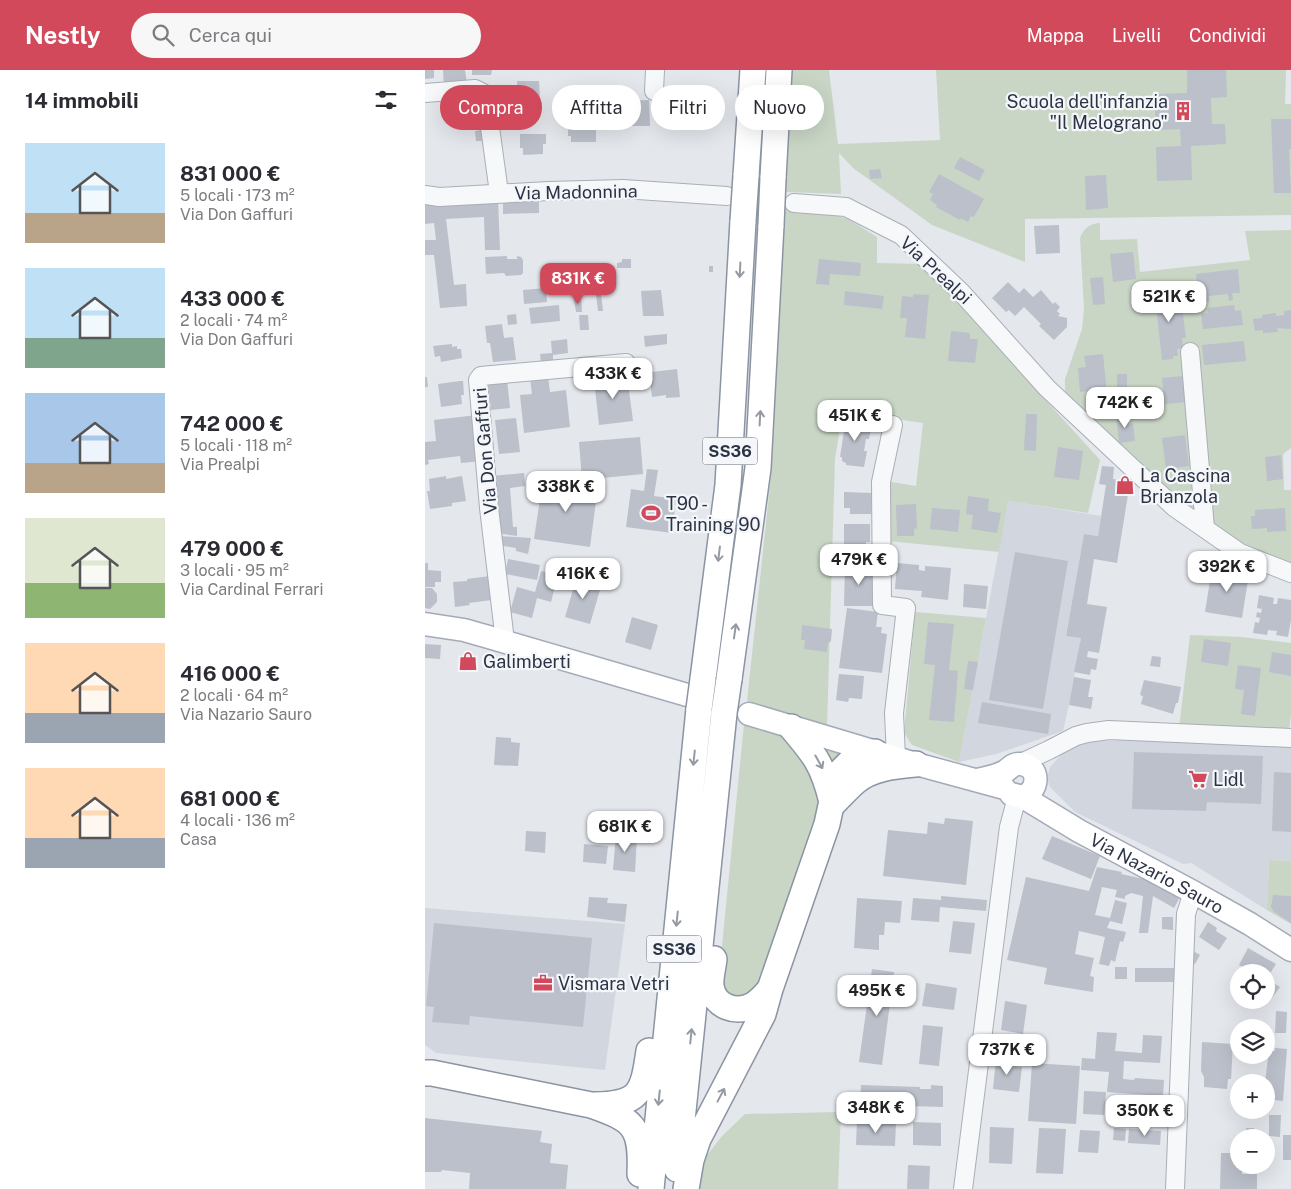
<!DOCTYPE html>
<html lang="it">
<meta charset="utf-8">
<style>
:root{--surface:#fff;--page:#f7f7f7;--text:#2b2b33;--muted:#7c7c81;--accent:#d1495b}
body{margin:0;font-family:"Public Sans",sans-serif;background:var(--page);color:var(--text);height:100vh;display:flex;flex-direction:column;font-size:19px;white-space:nowrap}
*{box-sizing:border-box;margin:0}
p{font-size:16px;color:var(--muted)}
.icon{flex:none;width:28px;height:28px;fill:none;stroke:currentColor;stroke-width:2;stroke-linecap:round;stroke-linejoin:round}
.map{position:relative;flex:1;overflow:hidden}
.details{display:flex;flex-direction:column;background:var(--surface);width:425px}
.details>*{flex:none}
.top-card{position:absolute;left:15px;top:15px;width:475px;height:45px;display:flex;gap:10px}
.controls{position:absolute;left:805px;top:894px;display:grid;gap:10px}
.controls a{display:grid;place-items:center;width:45px;height:45px;border-radius:50%;background:var(--surface);box-shadow:0 5px 20px #0002;font-size:25px}
.price{position:absolute;translate:-50% -42px;padding:0 11px;border-radius:10px;background:#fff;color:#222;font-size:16px;line-height:32px;filter:drop-shadow(0 1px 2px #0008)}
.price::after{content:'';position:absolute;left:50%;top:30px;width:15px;height:11px;margin-left:-8px;background:inherit;clip-path:polygon(0 0,100% 0,50% 100%)}
.price.selected{background:var(--accent);color:#fff}
ul{padding:0;list-style:none}
li{display:flex;align-items:center;gap:15px;height:125px;padding:0 25px}
li span{display:grid;place-items:center;flex:none;width:140px;height:100px;border-radius:0px;color:#555}
li>.icon{margin-inline-start:auto}
span .icon{width:60px;height:60px;fill:#fffc;stroke-width:1}
li b{font-size:21px}
h2{display:flex;justify-content:space-between;align-items:center;height:60px;padding:0 25px;font-size:21px}
.pill{padding:0 18px;border-radius:22px;background:var(--surface);box-shadow:0 5px 20px #0002;font-size:18px;line-height:45px}
.pill.selected{background:var(--accent);color:#fff}
header{display:flex;align-items:center;gap:30px;box-sizing:border-box;height:70px;padding:0 25px;background:var(--accent);color:#fff}
header strong{font-size:24px}
nav{display:flex;gap:28px;margin-inline-start:auto;font-size:18px}
.search{width:350px;height:45px;background:var(--page);display:flex;align-items:center;gap:12px;box-sizing:border-box;padding:0 18px;border-radius:28px;color:var(--muted);font-size:19px}
main{display:flex;flex:1;min-height:0}
.map>svg:first-child{display:block}
</style>
<header>
<strong>Nestly</strong>
<div class="search"><svg class="icon" aria-label="search" viewBox="0 0 24 24"><circle cx="10" cy="10" r="6"/><path d="M15 15l6 6"/></svg>Cerca qui</div>
<nav><a>Mappa</a><a>Livelli</a><a>Condividi</a></nav>
</header>
<main>
<section class="details">
<h2>14 immobili<svg class="icon" aria-label="filters" viewBox="0 0 24 24"><path d="M4 7h16M4 17h16"/><circle cx="9" cy="7" r="2"/><circle cx="15" cy="17" r="2"/></svg></h2>
<ul>
<li><span style="background:linear-gradient(#bfe0f5 70%,#b9a48a 0)"><svg class="icon" aria-label="home" viewBox="0 0 24 24"><path d="M3 11l9-7 9 7M6 9v11h12V9"/></svg></span><div><b>831 000 €</b><p>5 locali · 173 m²</p><p>Via Don Gaffuri</p></div></li>
<li><span style="background:linear-gradient(#bfe0f5 70%,#7fa58c 0)"><svg class="icon" aria-label="home" viewBox="0 0 24 24"><path d="M3 11l9-7 9 7M6 9v11h12V9"/></svg></span><div><b>433 000 €</b><p>2 locali · 74 m²</p><p>Via Don Gaffuri</p></div></li>
<li><span style="background:linear-gradient(#a9c7e8 70%,#b9a48a 0)"><svg class="icon" aria-label="home" viewBox="0 0 24 24"><path d="M3 11l9-7 9 7M6 9v11h12V9"/></svg></span><div><b>742 000 €</b><p>5 locali · 118 m²</p><p>Via Prealpi</p></div></li>
<li><span style="background:linear-gradient(#dfe7d0 65%,#8fb573 0)"><svg class="icon" aria-label="home" viewBox="0 0 24 24"><path d="M3 11l9-7 9 7M6 9v11h12V9"/></svg></span><div><b>479 000 €</b><p>3 locali · 95 m²</p><p>Via Cardinal Ferrari</p></div></li>
<li><span style="background:linear-gradient(#ffd9b3 70%,#9aa5b1 0)"><svg class="icon" aria-label="home" viewBox="0 0 24 24"><path d="M3 11l9-7 9 7M6 9v11h12V9"/></svg></span><div><b>416 000 €</b><p>2 locali · 64 m²</p><p>Via Nazario Sauro</p></div></li>
<li><span style="background:linear-gradient(#ffd9b3 70%,#9aa5b1 0)"><svg class="icon" aria-label="home" viewBox="0 0 24 24"><path d="M3 11l9-7 9 7M6 9v11h12V9"/></svg></span><div><b>681 000 €</b><p>4 locali · 136 m²</p><p>Casa</p></div></li>
</ul>
</section>
<div class="map">
<svg width="866" height="1119" viewBox="0 0 866 1119">
<rect width="100%" height="100%" fill="#e4e7ec"/>
<path fill="#d2d6de" d="M583 431 676 446 673 466 659 464 641 565 656 568 644 635 638 661 571 684 534 692Z
M710 670 866 675V791L844 790 842 840 766 793 758 794 650 742 625 717 622 709 625 697 635 686 649 676 671 671Z
M0 838 200 854 180 1000 11 983 0 975Z"/>
<path fill="#c9d6c5" d="M367 0H404L413 74 515 70 511 0H861L860 34H866V145L600 149V192L507 155 428 98 414 83 416 124 361 122Z
M360 138 400 141 425 150 452 167V193L497 194 675 390 663 443 583 431 574 482 463 471 461 411 491 416 498 353 418 341 410 389 402 656 322 631 346 406Z
M675 153V170L712 169 715 202 825 190 820 161 866 160V378L858 384 859 420H866V496L830 481 768 443 645 332 640 322V309L657 259 659 239 655 168C659 158 664 154 675 153Z
M490 542 561 548 534 692 487 675 479 663Z
M765 565 817 567 866 573V643L864 662 810 656 804 662 754 658Z
M319 654 341 658 361 666 391 698 397 742 334 920 323 928 303 926 294 906Z
M389 674 420 684 404 701Z
M844 790 866 791V854L842 840Z
M416 1042 413 1119H274L276 1093 297 1066 320 1044Z"/>
<path fill="#bbc0ca" d="M0 0H9V8L0 9Z
M18 0H40L42 14 19 17Z
M47 0H67L66 5H47Z
M762 0H801L802 27 786 28 787 54H800L801 74 766 76 767 110 732 111 731 77 756 76 755 59 731 60 729 24 762 23Z
M92 11H114L115 30 93 31Z
M224 30 225 56H199L198 31Z
M846 49H866V79H864L866 123H849Z
M171 50V72H146V66H143V51Z
M56 60 57 71H51L50 61Z
M95 64H121V74H118V84L98 85V78H95Z
M535 87 560 100 554 111 529 98Z
M455 99 457 108 445 109 444 100Z
M514 104 559 129 549 147 546 146 543 152 536 148 535 150 511 137 512 135 505 130 508 124 504 122Z
M681 105 683 138 661 140 660 106Z
M114 127V143L78 144V128Z
M0 129H73L75 180H60L59 147 21 149 29 215 41 214 42 236 15 238 9 185H0V170H11L9 153 0 154Z
M634 155 635 183 611 184 609 156Z
M708 182 711 209 688 212 685 184Z
M82 186V189H92V186L96 187 98 190V203L96 205 81 206 79 203 61 204 60 187Z
M197 189H206V198H192V193L197 192Z
M394 189 436 193 435 206 405 204 404 215 391 214Z
M284 196H288V202H284Z
M813 199 815 223H807L808 230 804 231 803 224 784 226V232H781V226L773 227 771 204Z
M678 207 680 234 668 235 665 208Z
M583 212 594 223 599 218 608 227 616 220 628 234 630 232 635 237 632 241 635 244 633 246 642 248V257L629 270 614 256 616 254 599 237 590 246 584 240 581 242 567 228Z
M170 216H175L178 241H173Z
M742 217 743 220 747 219 748 227H753L754 237H757L761 268H757L758 278 752 279 753 286H748V289L737 290 729 218Z
M121 218 122 232 99 234 98 220Z
M236 220 239 246H218L216 221Z
M420 221 459 226 457 239 419 235Z
M488 224 504 225 500 269 480 267 482 248H475L477 226 488 227Z
M156 228 157 242H151L149 229Z
M134 235 135 251 106 254 104 238Z
M809 235 810 241 816 240 818 255 778 259 776 244 783 243 782 238Z
M866 240V259L852 258 853 262 838 263V260L830 261 828 249 837 248V245L851 243V246L859 245V241Z
M91 244 92 254 83 255 82 245Z
M154 245H163L164 260H155Z
M77 254 79 268 88 267 91 290 68 292 65 273H62L60 256Z
M526 261 545 263V269H553L550 293 523 291Z
M242 264V274L220 277 219 266Z
M142 269 143 283 128 285V293L116 294 115 284 127 283 126 271Z
M819 271 821 291 779 295 777 275Z
M27 274V277L32 276V279H36L37 288 16 292 15 286 10 287 8 276Z
M678 284 683 334 665 335 663 321 655 322 653 298 661 297 659 286Z
M252 299 255 327 241 328V325L227 327 225 311H228L227 302Z
M692 304H702V317H692Z
M202 305 208 351 174 355 169 309Z
M123 306 125 322 141 320 145 357 99 363 95 325 107 324 105 308Z
M758 306 761 332 740 334 737 308Z
M0 307H2L3 317H0Z
M82 309 85 338 66 340 63 311Z
M35 311H38L39 325H36L37 334 16 337 13 314Z
M703 343 704 354 708 353 710 371 694 373 691 345Z
M601 344H612L611 381 599 380Z
M52 345 57 391 36 393 35 386 3 390 4 394 0 395V372L11 371 9 350Z
M91 348 95 382 74 384 70 350Z
M429 348 447 352 444 369H441L439 381H442L439 397 421 395V393L417 391V387H415L420 355 428 351Z
M760 365 764 396 741 399 737 368Z
M215 367 218 404 157 410 154 372Z
M633 377 658 381 654 410 629 407Z
M856 385 858 409 842 411 840 387Z
M677 396 689 397 688 409 705 412 692 493 669 489 662 534 682 537 674 583 663 581 662 587 673 589 671 600 666 599 665 605 649 602 656 568 641 566 659 464 673 466 681 415 674 414Z
M222 399 233 400 229 426 251 429 247 463 201 457 206 419 219 421Z
M99 403 100 416 85 418 88 457H92V466L72 463 66 406Z
M21 406V409L37 406 41 431 27 433V436L5 439 2 421H5L4 409Z
M118 409 173 416 165 477 109 469Z
M419 422 447 423 446 444H425V438H419Z
M543 426 564 429 563 441 576 443 572 463 546 459 548 445 541 444Z
M491 434 492 458 489 459V466H472L471 435Z
M507 438 535 440 533 462 505 459Z
M860 438 861 461 842 462V458L827 459 826 446H830V440Z
M419 454H445V472H441V481H419Z
M75 466 106 468 103 484 91 481V478L78 476V479L75 478Z
M590 482 643 491 618 639 564 630Z
M83 489 115 495 112 510 80 504Z
M0 493H3V500L16 501V512H10V517H0Z
M472 493 494 495V500L500 501V496L526 498 523 530 496 527 497 521 470 519Z
M420 496H448V536H419Z
M787 498 824 504 817 548 780 542Z
M116 501 133 505 126 532 112 528 107 548 85 542 92 517 110 522Z
M65 506 67 530 44 533 45 535 30 537 28 512 42 511V509Z
M152 506 177 513 165 554 140 547Z
M539 514 563 516 561 539 538 537Z
M0 518H7L12 524V532L5 539 0 538Z
M834 525 849 528 848 534H852L853 528 866 530V550L863 567 851 565 852 561 843 560 842 565 828 563 830 552 834 553 835 548 831 547 832 542 836 543 837 539 832 538Z
M422 538 453 542 451 557H457L456 563 462 564 457 603 414 598Z
M207 547 233 555 226 580 200 572Z
M503 552 529 554 524 600 533 601 529 652 504 650 510 595 499 594Z
M377 555 407 559 406 571 403 573 402 582 379 579 380 570H376Z
M779 569 806 573 803 596 776 592Z
M0 574 16 575 15 589 0 588Z
M847 582 866 585V606L844 602Z
M727 586 736 587 735 597 725 596Z
M543 591 553 592 548 620 539 619Z
M813 595 836 598 830 646 816 644 819 620 810 619Z
M414 604 439 606 437 629 424 628 423 632 411 630Z
M649 607 666 610 663 627H668L666 639 644 635Z
M719 610 756 617 753 633H751L748 644 716 634 718 626 715 625Z
M557 632 626 644 623 664 553 653Z
M71 667 86 668V672L95 673 93 696 69 695Z
M709 682 838 686 836 734 782 732 781 741 707 739Z
M849 702 866 703V762L847 761Z
M520 748 548 751 541 815 458 806 463 760 502 764 503 752 519 754Z
M101 761 121 762 120 783 100 781Z
M191 764 212 766 210 802 188 800Z
M627 766 675 786 666 809 617 789Z
M159 774 183 776 181 794 158 792Z
M672 797 697 802 696 804 719 809V806L753 824 751 827 754 829 749 838 728 826 723 863H714L718 826 706 823 700 826V829L690 827 692 820 677 817 670 845 685 848 690 830 702 833 697 854 685 851 682 858 701 862 698 872 695 871 690 892 686 890 684 896 674 894 680 867 654 861 650 884 669 888 665 906 669 907 668 922 619 914 622 898 582 890 601 807 664 821Z
M848 825 866 826V853L849 842 846 837Z
M516 826 562 830 561 841 515 837 514 852 486 850 488 828 516 830Z
M164 827 183 828 182 833 202 834 200 852 162 847Z
M432 828 477 831 475 853 460 852 459 865H454V880L429 878Z
M737 847H748V860L737 859Z
M528 851 550 853 546 884 524 882Z
M783 852 792 858 791 861 802 868 794 880 774 867Z
M9 853 167 868 158 957 45 946 44 955 7 952 9 937 1 936Z
M823 878 851 894 841 910V902H827L814 895Z
M765 879 775 885 770 894 764 890Z
M690 897H702V909H690Z
M710 898H756L757 912H710Z
M447 899 469 902 457 995 434 992Z
M843 910 855 917 844 932 841 931V914Z
M501 913 532 918 529 940 497 936Z
M580 931 602 935 598 964 576 960Z
M851 941 862 942 861 963H850Z
M498 955 518 957 514 996 494 994Z
M672 962 692 963 690 981 717 983 718 965 737 966 735 993 699 991 698 1009 709 1010 710 1008 739 1010 738 1026 682 1022 684 1002 656 1000 657 988 670 989Z
M777 972 808 974 806 1009H803L802 1019 779 1017V1007L776 1001Z
M850 978 862 979 858 1031 849 1030V1034L841 1033V1012H840L844 981H850Z
M571 990 589 992V996L597 997 594 1022 568 1019Z
M607 993 655 996 651 1054 603 1051Z
M436 1015 495 1017V1019H506V1015L518 1016V1037L482 1036 483 1030H478V1026H471V1034H443V1038H435Z
M659 1021 681 1022 679 1045 658 1044Z
M728 1027 740 1028 738 1055 726 1054Z
M844 1045H856L855 1067 844 1066Z
M0 1048 117 1061 115 1072 127 1074 125 1093 143 1095 141 1119H44L45 1103 17 1100 16 1102H0Z
M432 1051 471 1052 470 1076 431 1075Z
M488 1052 516 1053V1076L488 1075Z
M565 1057 589 1058 587 1094 564 1093Z
M614 1058 641 1059 638 1104 611 1103Z
M689 1058 701 1059 700 1071 688 1070Z
M821 1058H829V1066L821 1065Z
M704 1059 736 1061 735 1075 703 1073Z
M655 1060 675 1061 673 1083 653 1082Z
M858 1065H866V1090H858Z
M796 1083H814V1095H817V1104H832V1119H795Z
M483 1095 505 1096 504 1119H482Z"/>
<g fill="none" stroke-linecap="round" stroke-linejoin="round">
<g stroke="#a9aeb7" stroke-width="20">
<path id="minor" d="M229 21 230 0
M0 23 50 19 58 23 61 28 74 123
M0 125 14 127 124 121 198 119 302 126
M369 133 421 137 476 165 536 222 622 318 749 437 815 483 866 503
M765 282 780 458
M468 355 456 412 457 535 481 538 469 643 471 688
M80 571 64 438 53 310 56 306 201 293
M594 694 624 680 651 666 662 663 684 660 866 668
M538 1119 584 757 592 727
M750 1119 761 844 768 822"/>
</g>
<g stroke="#a3abb8" stroke-width="25">
<g id="major">
<path d="M0 554 39 560 67 568 269 627"/>
<path d="M324 644 491 694 579 718"/>
<path d="M553 710C561 708 571 706 579 702 585 699 587 693 596 694 615 696 615 720 598 727L586 724"/>
<path id="s1" d="M598 727 654 761 768 822 825 854 866 880"/>
</g>
</g>
<g stroke="#8b94a3" stroke-width="28">
<path id="highway" d="M321 106 328 0
M348 108 354 0
M278 609 303 415 318 151
M304 609 333 398 346 155
M366 657C390 685 398 695 407 732
M407 735C415 727 422 719 430 712 446 698 470 696 491 694
M289 889C288 898 285 908 286 916 289 937 311 944 328 935 335 931 340 925 345 919
M0 1003H7L166 1035C209 1050 217 1056 215 1104
M170 1035C215 1034 218 1023 224 981
M252 1099 299 643
M226 1119 274 639
M261 1119 266 1090 273 1069 338 944 345 919 402 754 411 712 416 701 425 692 450 682"/>
</g>
<use href="#minor" stroke="#f7f8fa" stroke-width="18"/>
<use href="#major" stroke="#fff" stroke-width="22"/>
<use href="#highway" stroke="#fff" stroke-width="25"/>
<g stroke="#8b94a3" stroke-width="28" stroke-linecap="butt">
<path id="highway-bridge" d="M318 151 321 106
M346 155 348 108
M274 639 278 609
M299 643 304 609"/>
</g>
<use href="#highway-bridge" stroke="#fff" stroke-width="25"/>
</g>
<defs><path id="oneway-shaft" d="M-6 0H5M1.5-3L5.5 0L1.5 3" fill="none" stroke-width="1.6" stroke-linecap="round" stroke-linejoin="round" transform="scale(1.25)"/></defs>
<g stroke="#959aa2">
<use href="#oneway-shaft" transform="translate(315 200) rotate(93)"/>
<use href="#oneway-shaft" transform="translate(335 348) rotate(-87)"/>
<use href="#oneway-shaft" transform="translate(294 484) rotate(97)"/>
<use href="#oneway-shaft" transform="translate(310 561) rotate(-82)"/>
<use href="#oneway-shaft" transform="translate(269 688) rotate(96)"/>
<use href="#oneway-shaft" transform="translate(394 692) rotate(61)"/>
<use href="#oneway-shaft" transform="translate(252 849) rotate(96)"/>
<use href="#oneway-shaft" transform="translate(266 966) rotate(-84)"/>
<use href="#oneway-shaft" transform="translate(296 1025) rotate(-62)"/>
<use href="#oneway-shaft" transform="translate(234 1028) rotate(96)"/>
</g>
<defs>
<g id="building-bare" transform="scale(1.5)"><path d="M-4-6H4V6H1V3H-1V6H-4ZM-2.5-4.3h1.7v1.8h-1.7ZM.8-4.3h1.7v1.8H.8ZM-2.5-1h1.7V.8h-1.7ZM.8-1h1.7V.8H.8Z" fill="#d1495b" stroke="#f4f6f9" stroke-width="2.5" paint-order="stroke"/></g>
<g id="shop-bare" transform="scale(1.5)"><path d="M-5-2.5h2.3a2.7 3.5 0 0 1 5.4 0H5L5.5 6h-11ZM-1.5-2.5h3a1.5 2.3 0 0 0-3 0Z" fill="#d1495b" stroke="#f4f6f9" stroke-width="2.5" paint-order="stroke"/></g>
<g id="stadium-bare" transform="scale(1.5)"><path d="M0-5a6.5 5 0 1 0 0 10a6.5 5 0 1 0 0-10ZM-3.5-1.8h7v3.6h-7Z" fill="#d1495b" stroke="#f4f6f9" stroke-width="2.5" paint-order="stroke"/></g>
<g id="supermarket-bare" transform="scale(1.5)"><path d="M-6-5.5h2.5l.6 2H6L4.5 2H-2.5L-4.4-4H-6ZM-1.5 3.2a1.3 1.3 0 1 0 .1 0ZM3 3.2a1.3 1.3 0 1 0 .1 0Z" fill="#d1495b" stroke="#f4f6f9" stroke-width="2.5" paint-order="stroke"/></g>
<g id="office-bare" transform="scale(1.5)"><path d="M-6-3h4V-5.5h4V-3h4V5H-6ZM-1-4.5V-3h2v-1.5ZM-6 0V1H6V0Z" fill="#d1495b" stroke="#f4f6f9" stroke-width="2.5" paint-order="stroke"/></g>
</defs>
<g fill-rule="evenodd">
<use href="#building-bare" x="758" y="41"/>
<use href="#shop-bare" x="700" y="415"/>
<use href="#stadium-bare" x="226" y="443"/>
<use href="#shop-bare" x="43" y="591"/>
<use href="#supermarket-bare" x="773" y="709"/>
<use href="#office-bare" x="118" y="913"/>
</g>
<g text-anchor="middle" dominant-baseline="central" stroke-width="4.5" stroke-linejoin="round" paint-order="stroke">
<g fill="#f4f6f9" stroke="#676e7b" stroke-width="1">
<rect x="277.5" y="367.5" width="55" height="27" rx="4"/>
<rect x="221.5" y="865.5" width="55" height="27" rx="4"/>
</g>
<g font-size="16" font-weight="bold" fill="#2b3445">
<text x="305" y="381">SS36</text>
<text x="249" y="879">SS36</text>
</g>
<g font-size="18" fill="#2b3445" stroke="#f4f6f9" text-anchor="start">
<text x="743" y="31" text-anchor="end">Scuola dell'infanzia<tspan x="743" dy="21">"Il Melograno"</tspan></text>
<text x="715" y="405">La Cascina<tspan x="715" dy="21">Brianzola</tspan></text>
<text x="241" y="433">T90 -<tspan x="241" dy="21">Training 90</tspan></text>
<text x="58" y="591">Galimberti</text>
<text x="788" y="709">Lidl</text>
<text x="133" y="913">Vismara Vetri</text>
</g>
<g font-size="18" fill="#2b3445" stroke="#f4f6f9">
<text transform="translate(151 122) rotate(-1)">Via Madonnina</text>
<text transform="translate(511 200) rotate(43)">Via Prealpi</text>
<text transform="translate(60 381) rotate(-95)">Via Don Gaffuri</text>
<text stroke="none"><textPath href="#s1" startOffset="154">Via Nazario Sauro</textPath></text>
</g>
</g>
</svg>
<div class="controls">
<a><svg class="icon" aria-label="locate" viewBox="0 0 24 24"><circle cx="12" cy="12" r="6"/><path d="M12 2v4M12 18v4M2 12h4M18 12h4"/></svg></a>
<a><svg class="icon" aria-label="layers" viewBox="0 0 24 24"><path d="M12 4l9 5-9 5-9-5zM3 14l9 5 9-5"/></svg></a>
<a>+</a>
<a>−</a>
</div>
<b class="price selected" style="left:153px;top:235px">831K €</b>
<b class="price" style="left:744px;top:253px">521K €</b>
<b class="price" style="left:188px;top:330px">433K €</b>
<b class="price" style="left:700px;top:359px">742K €</b>
<b class="price" style="left:430px;top:372px">451K €</b>
<b class="price" style="left:141px;top:443px">338K €</b>
<b class="price" style="left:434px;top:516px">479K €</b>
<b class="price" style="left:802px;top:523px">392K €</b>
<b class="price" style="left:158px;top:530px">416K €</b>
<b class="price" style="left:200px;top:783px">681K €</b>
<b class="price" style="left:452px;top:947px">495K €</b>
<b class="price" style="left:582px;top:1006px">737K €</b>
<b class="price" style="left:451px;top:1064px">348K €</b>
<b class="price" style="left:720px;top:1067px">350K €</b>
<div class="top-card">
<a class="pill selected">Compra</a>
<a class="pill">Affitta</a>
<a class="pill">Filtri</a>
<a class="pill">Nuovo</a>
</div>
</div>
</main>
